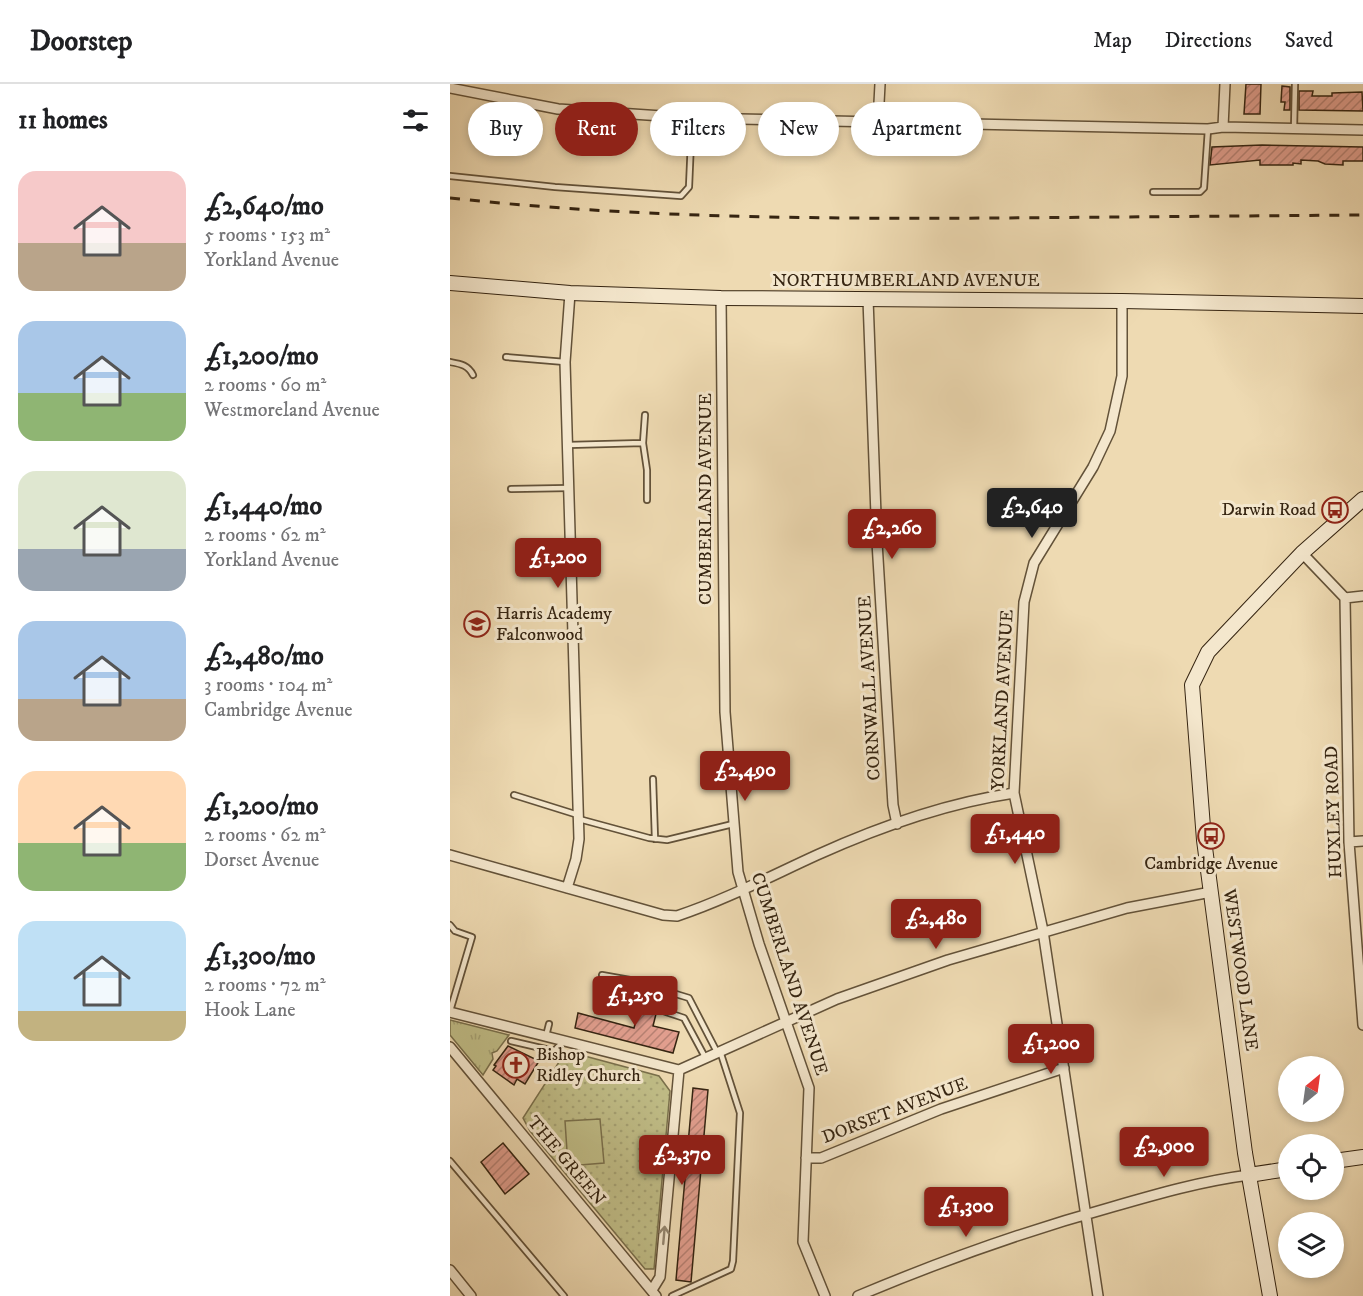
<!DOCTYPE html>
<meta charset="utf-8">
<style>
:root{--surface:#fff;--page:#f2f2f2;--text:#202124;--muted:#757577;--line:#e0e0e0;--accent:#8f2418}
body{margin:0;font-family:"IM FELL DW Pica",serif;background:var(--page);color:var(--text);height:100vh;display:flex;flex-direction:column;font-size:22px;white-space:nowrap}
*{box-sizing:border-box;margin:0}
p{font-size:20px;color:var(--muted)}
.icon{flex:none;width:33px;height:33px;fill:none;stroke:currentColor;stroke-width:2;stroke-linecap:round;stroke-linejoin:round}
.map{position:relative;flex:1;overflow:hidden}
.side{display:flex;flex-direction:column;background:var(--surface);width:450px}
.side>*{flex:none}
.top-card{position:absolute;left:18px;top:18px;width:570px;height:54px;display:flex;gap:12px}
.needle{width:39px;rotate:29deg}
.fabs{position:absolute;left:828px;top:972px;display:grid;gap:12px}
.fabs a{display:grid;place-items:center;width:66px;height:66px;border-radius:50%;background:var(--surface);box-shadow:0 3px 9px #0003;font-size:30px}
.price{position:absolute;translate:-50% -51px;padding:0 14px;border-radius:6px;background:var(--accent);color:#fff;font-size:20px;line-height:39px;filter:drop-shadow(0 2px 3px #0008)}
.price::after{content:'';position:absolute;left:50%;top:36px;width:18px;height:14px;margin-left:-9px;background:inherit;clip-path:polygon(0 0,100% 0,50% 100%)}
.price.on{background:#222;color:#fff}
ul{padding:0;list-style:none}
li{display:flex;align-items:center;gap:18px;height:150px;padding:0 18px}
li span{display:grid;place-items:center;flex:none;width:168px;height:120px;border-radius:18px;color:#555}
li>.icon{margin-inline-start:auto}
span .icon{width:72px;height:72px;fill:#fffc;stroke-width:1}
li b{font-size:26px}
h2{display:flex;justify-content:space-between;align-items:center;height:72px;padding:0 18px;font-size:26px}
.pill{padding:0 21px;border-radius:27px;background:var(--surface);box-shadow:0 3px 9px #0003;font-size:21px;line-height:54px}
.pill.on{background:var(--accent);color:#fff}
header{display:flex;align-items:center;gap:36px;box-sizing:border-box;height:84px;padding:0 30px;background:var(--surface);border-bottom:2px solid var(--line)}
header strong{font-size:28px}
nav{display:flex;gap:33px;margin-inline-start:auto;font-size:21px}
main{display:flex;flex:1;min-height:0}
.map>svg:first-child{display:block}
</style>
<header>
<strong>Doorstep</strong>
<nav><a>Map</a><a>Directions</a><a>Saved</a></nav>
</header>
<main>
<section class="side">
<h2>11 homes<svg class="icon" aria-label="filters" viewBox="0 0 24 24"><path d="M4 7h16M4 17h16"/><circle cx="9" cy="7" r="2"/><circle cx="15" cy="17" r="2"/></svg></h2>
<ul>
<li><span style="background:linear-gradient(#f6c9c9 60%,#b9a48a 0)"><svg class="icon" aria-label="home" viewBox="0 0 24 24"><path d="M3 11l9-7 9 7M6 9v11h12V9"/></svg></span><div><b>£2,640/mo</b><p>5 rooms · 153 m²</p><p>Yorkland Avenue</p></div></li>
<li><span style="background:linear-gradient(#a9c7e8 60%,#8fb573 0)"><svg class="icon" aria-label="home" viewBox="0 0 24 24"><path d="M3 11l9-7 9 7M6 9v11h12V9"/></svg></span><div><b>£1,200/mo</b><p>2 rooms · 60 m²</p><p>Westmoreland Avenue</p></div></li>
<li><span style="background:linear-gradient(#dfe7d0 65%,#9aa5b1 0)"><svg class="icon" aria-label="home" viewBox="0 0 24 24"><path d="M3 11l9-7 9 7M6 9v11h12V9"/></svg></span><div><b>£1,440/mo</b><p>2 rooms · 62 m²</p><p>Yorkland Avenue</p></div></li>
<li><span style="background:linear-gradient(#a9c7e8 65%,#b9a48a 0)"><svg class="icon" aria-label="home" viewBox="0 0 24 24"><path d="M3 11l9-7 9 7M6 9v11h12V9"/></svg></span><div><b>£2,480/mo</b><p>3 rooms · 104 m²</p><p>Cambridge Avenue</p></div></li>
<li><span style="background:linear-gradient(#ffd9b3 60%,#8fb573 0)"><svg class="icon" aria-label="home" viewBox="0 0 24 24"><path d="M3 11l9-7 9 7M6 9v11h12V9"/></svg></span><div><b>£1,200/mo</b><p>2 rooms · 62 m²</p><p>Dorset Avenue</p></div></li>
<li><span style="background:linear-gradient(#bfe0f5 75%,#c2b280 0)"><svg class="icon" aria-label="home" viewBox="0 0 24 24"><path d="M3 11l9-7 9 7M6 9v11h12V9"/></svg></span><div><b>£1,300/mo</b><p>2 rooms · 72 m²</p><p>Hook Lane</p></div></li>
</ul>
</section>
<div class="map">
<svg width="913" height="1212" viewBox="0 0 913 1212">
<defs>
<pattern id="grass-tufts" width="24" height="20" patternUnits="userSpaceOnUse" patternTransform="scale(1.5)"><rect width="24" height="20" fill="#c0bd87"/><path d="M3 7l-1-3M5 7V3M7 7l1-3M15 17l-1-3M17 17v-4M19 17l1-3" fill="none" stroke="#a6a274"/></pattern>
<pattern id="park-dots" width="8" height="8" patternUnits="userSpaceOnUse" patternTransform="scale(1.5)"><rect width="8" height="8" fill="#c0bd87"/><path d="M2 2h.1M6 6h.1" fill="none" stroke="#a6a274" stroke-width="1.8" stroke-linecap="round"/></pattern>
<pattern id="building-hatch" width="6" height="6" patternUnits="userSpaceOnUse" patternTransform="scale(1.5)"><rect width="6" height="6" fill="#e19e8e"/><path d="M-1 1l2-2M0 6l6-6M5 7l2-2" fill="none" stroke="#b78173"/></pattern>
</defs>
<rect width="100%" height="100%" fill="#eedab2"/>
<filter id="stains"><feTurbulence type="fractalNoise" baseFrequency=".00333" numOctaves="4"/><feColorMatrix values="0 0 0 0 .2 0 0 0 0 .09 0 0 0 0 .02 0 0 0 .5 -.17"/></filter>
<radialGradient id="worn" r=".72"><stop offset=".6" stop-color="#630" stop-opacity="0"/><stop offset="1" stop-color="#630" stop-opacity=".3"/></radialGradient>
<path fill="url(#grass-tufts)" stroke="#7a704c" stroke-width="1.5" d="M0 936 59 951 47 967 42 969 43 975 33 991 0 951Z"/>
<path fill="url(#park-dots)" stroke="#7a704c" stroke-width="1.5" d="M116 967 209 992 220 1007 204 1185H195L80 1047 73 1034Z"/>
<path fill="#c0bd87" stroke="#7a704c" stroke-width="1.5" d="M150 1035 154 1079 118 1082 115 1037Z"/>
<path fill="url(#building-hatch)" stroke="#352411" stroke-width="1.5" d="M796 0H811L810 30H794Z
M832 2 840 3V26H834L835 18H831Z
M849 7H863L862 12H882V9L912 8 913 27 849 26Z
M812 61 913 63V77H893V81L875 80 868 77 851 76V80L843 79V81H810V76L760 81 762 63Z
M194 905 211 910 203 942 229 948 223 969 125 944 128 929 184 944Z
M58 962 89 977 75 1000 67 995 64 1001 43 986 46 982 44 981Z
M243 1004 258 1006 241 1198 226 1196Z
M53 1059 79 1090 55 1110 31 1078Z"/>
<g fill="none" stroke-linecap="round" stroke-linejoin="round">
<g stroke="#635239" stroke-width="8">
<path id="lane" d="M844 45 845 0
M0 92 105 103 231 112 239 103 242 34
M703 108H750L754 104 758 45
M56 273 115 278
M0 278C11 280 18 281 23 291
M193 359 197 386V416
M118 361 193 359 195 331
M61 405 119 404
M203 695 205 755
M64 711 128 731
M129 735 199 754 217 756 283 740
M0 841 5 847 22 853 0 927
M152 891 180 896 239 914 267 968
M216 928 234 934 255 973
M96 952 99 940
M61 957 104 967 113 958
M0 1077 114 1212
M222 1212 281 1185 283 1177 290 1029 270 967"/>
</g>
<g stroke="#635239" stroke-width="12">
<path id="street" d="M0 4 108 25 242 34 758 45 773 43 913 46
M428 38 430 0
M773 43 775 0
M271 214 275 628 288 788 309 860 359 1004 353 1158 375 1212
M418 215 427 458 443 721 447 740
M852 469 895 514
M895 514 899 758 913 941
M895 514 913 512
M899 758 913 757
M0 771 213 831 227 832C275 816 321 792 367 771 429 743 497 719 564 709
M117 804 126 775 129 755 115 278 120 209
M0 928 229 986 387 915 498 876 677 824 761 808
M0 963 206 1212
M356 1074H371L491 1025 614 984
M0 1186 21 1212
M202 1206 210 1193 229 986
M408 1212C491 1177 575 1147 662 1123 707 1110 752 1097 799 1091
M648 1212 593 847 564 709 574 518 584 479 643 383 660 347 672 292V217"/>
</g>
<g stroke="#352411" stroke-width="16">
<path id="secondary" d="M0 199 120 209 271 214 672 217 913 222
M884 1077 913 1073
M799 1091 838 1085
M820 1212 795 1069 754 756 742 601 758 568 852 469 913 415"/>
</g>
<use href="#lane" stroke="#f4e7cd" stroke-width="4.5"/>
<use href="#street" stroke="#f4e7cd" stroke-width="9"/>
<use href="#secondary" stroke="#f4e7cd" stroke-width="14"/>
<path stroke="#352411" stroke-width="3" stroke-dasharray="10 10" stroke-linecap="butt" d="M0 114C183 134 367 135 550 134 671 133 792 132 913 131"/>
</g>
<defs><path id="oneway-shaft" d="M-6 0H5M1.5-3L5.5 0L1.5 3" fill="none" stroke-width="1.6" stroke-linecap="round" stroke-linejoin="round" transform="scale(1.5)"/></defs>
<use stroke="#94866f" href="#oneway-shaft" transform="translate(214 1151) rotate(-85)"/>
<defs>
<g id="bus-ring" transform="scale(1.35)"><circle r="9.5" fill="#f4e7cd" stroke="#8f2418" stroke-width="1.5"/><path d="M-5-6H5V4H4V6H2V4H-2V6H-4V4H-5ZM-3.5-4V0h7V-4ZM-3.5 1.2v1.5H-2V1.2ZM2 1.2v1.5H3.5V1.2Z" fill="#8f2418"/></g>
<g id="school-ring" transform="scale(1.35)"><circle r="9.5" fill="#f4e7cd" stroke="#8f2418" stroke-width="1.5"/><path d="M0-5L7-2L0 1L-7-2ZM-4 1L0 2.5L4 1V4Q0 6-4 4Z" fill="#8f2418"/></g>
<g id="church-ring" transform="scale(1.35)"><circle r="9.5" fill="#f4e7cd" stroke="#8f2418" stroke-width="1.5"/><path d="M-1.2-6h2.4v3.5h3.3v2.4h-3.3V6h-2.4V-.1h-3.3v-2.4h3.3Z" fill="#8f2418"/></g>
</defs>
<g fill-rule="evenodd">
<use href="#bus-ring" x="885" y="426"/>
<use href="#school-ring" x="27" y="540"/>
<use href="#bus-ring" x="761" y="752"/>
<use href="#church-ring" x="66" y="981"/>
</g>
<g text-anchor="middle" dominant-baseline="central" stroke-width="6" stroke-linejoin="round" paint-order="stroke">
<g font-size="18" fill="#352411" stroke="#f4e7cd">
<text x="456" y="197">NORTHUMBERLAND AVENUE</text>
<text transform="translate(256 415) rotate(-90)">CUMBERLAND AVENUE</text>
<text transform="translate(420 604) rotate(-93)">CORNWALL AVENUE</text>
<text transform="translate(553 616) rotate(-87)">YORKLAND AVENUE</text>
<text transform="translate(884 728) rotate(-92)">HUXLEY ROAD</text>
<text transform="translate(790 886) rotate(82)">WESTWOOD LANE</text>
<text transform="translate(339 890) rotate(72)">CUMBERLAND AVENUE</text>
<text transform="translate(445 1027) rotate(-21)">DORSET AVENUE</text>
<text transform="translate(116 1077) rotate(50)">THE GREEN</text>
</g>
<g font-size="18" fill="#352411" stroke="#f4e7cd" text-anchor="start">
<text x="866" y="426" text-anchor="end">Darwin Road</text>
<text x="46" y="530">Harris Academy<tspan x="46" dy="21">Falconwood</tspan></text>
<text x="761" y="780" text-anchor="middle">Cambridge Avenue</text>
<text x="86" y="971">Bishop<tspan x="86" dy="21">Ridley Church</tspan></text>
</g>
</g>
<rect width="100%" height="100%" filter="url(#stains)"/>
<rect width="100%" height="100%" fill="url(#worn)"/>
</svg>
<div class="fabs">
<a><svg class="needle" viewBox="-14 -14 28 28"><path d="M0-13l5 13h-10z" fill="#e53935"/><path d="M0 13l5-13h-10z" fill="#757577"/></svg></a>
<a><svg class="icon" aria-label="locate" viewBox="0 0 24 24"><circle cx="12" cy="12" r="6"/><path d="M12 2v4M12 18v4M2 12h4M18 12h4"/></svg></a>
<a><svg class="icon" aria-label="layers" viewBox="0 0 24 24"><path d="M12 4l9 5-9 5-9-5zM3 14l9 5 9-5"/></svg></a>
</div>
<b class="price on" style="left:582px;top:455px">£2,640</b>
<b class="price" style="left:442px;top:476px">£2,260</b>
<b class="price" style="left:108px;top:505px">£1,200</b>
<b class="price" style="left:295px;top:718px">£2,490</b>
<b class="price" style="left:565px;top:781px">£1,440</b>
<b class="price" style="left:486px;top:866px">£2,480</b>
<b class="price" style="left:185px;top:943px">£1,250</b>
<b class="price" style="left:601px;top:991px">£1,200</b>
<b class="price" style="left:714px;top:1094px">£2,900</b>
<b class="price" style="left:232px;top:1102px">£2,370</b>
<b class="price" style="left:516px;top:1154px">£1,300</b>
<div class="top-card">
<a class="pill">Buy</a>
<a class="pill on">Rent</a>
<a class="pill">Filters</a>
<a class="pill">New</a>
<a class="pill">Apartment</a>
</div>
</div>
</main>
